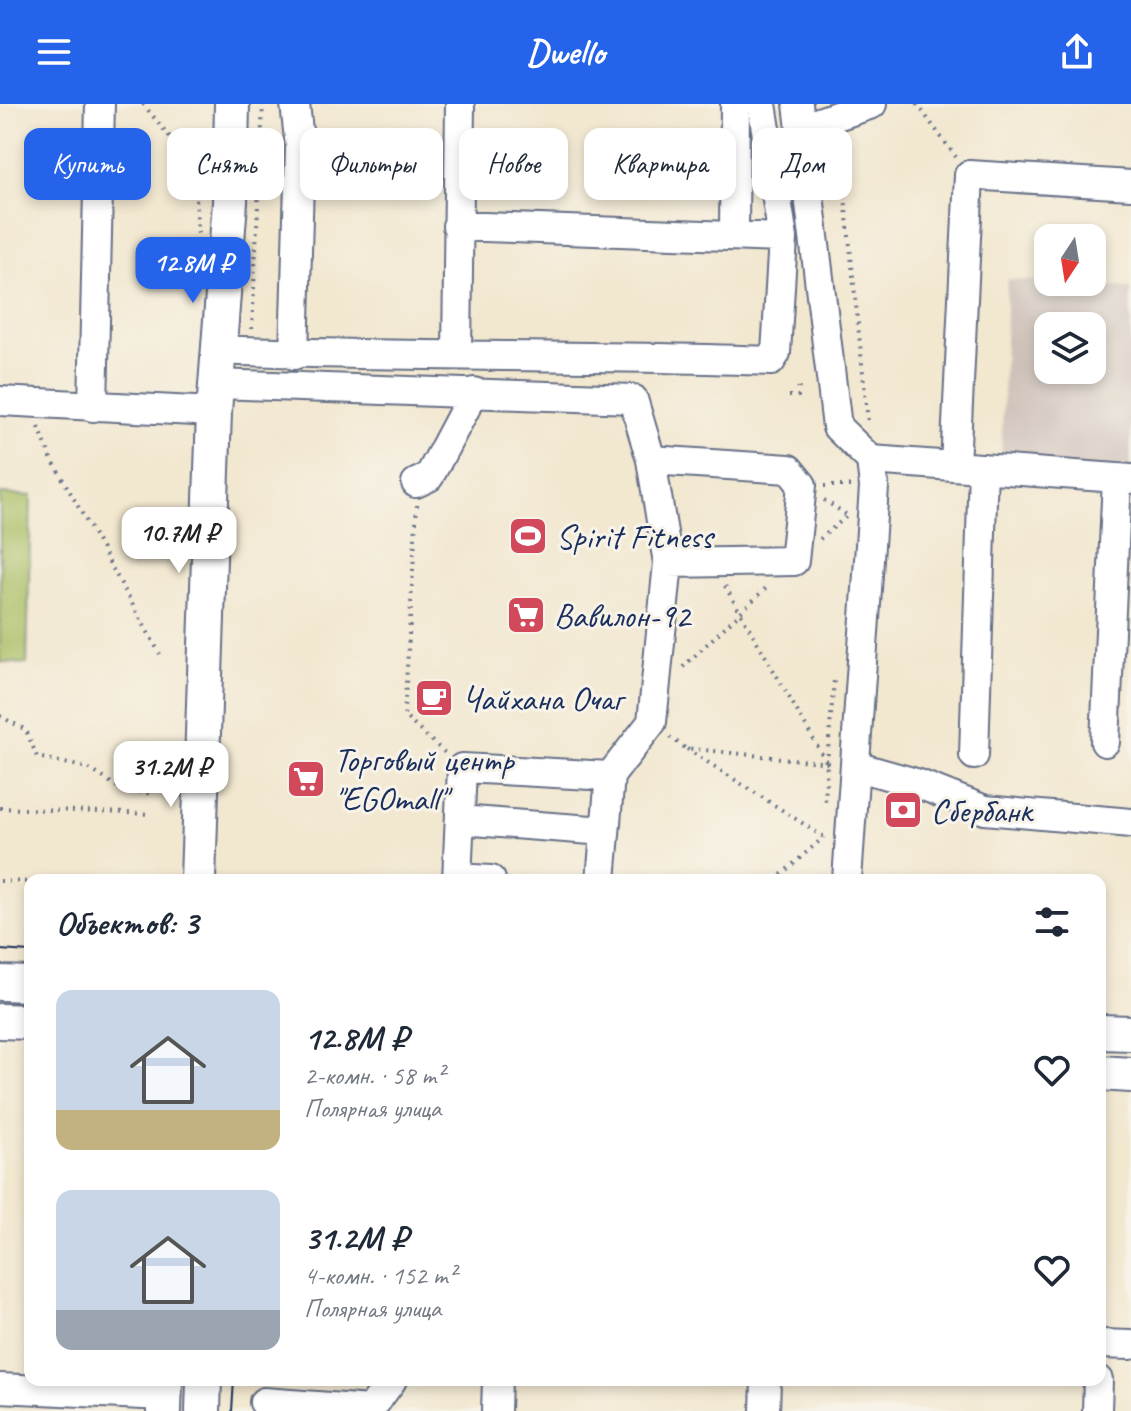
<!DOCTYPE html>
<html lang="ru">
<meta charset="utf-8">
<style>
:root{--surface:#fff;--page:#f2f2f3;--text:#1f2937;--muted:#747a83;--accent:#2563eb}
body{margin:0;font-family:Caveat,sans-serif;background:var(--page);color:var(--text);height:100vh;display:flex;flex-direction:column;font-size:30px;white-space:nowrap}
*{box-sizing:border-box;margin:0}
p{font-size:26px;color:var(--muted)}
.icon{flex:none;width:44px;height:44px;fill:none;stroke:currentColor;stroke-width:2;stroke-linecap:round;stroke-linejoin:round}
.map{position:relative;flex:1;overflow:hidden}
.details{position:absolute;left:24px;top:770px;width:1082px;height:512px;display:flex;flex-direction:column;background:var(--surface);border-radius:16px;box-shadow:0 4px 12px #0003}
.details>*{flex:none}
.guide{position:absolute;left:24px;top:24px;width:1084px;height:72px;display:flex;gap:16px}
.needle{width:52px;rotate:192deg}
.tools{position:absolute;left:1034px;top:120px;display:grid;gap:16px}
.tools a{display:grid;place-items:center;width:72px;height:72px;border-radius:16px;background:var(--surface);box-shadow:0 4px 12px #0003;font-size:40px}
.price{position:absolute;translate:-50% -68px;padding:0 18px;border-radius:16px;background:#fff;color:#222;font-size:26px;line-height:52px;filter:drop-shadow(0 2px 4px #0008)}
.price::after{content:'';position:absolute;left:50%;top:48px;width:24px;height:18px;margin-left:-12px;background:inherit;clip-path:polygon(0 0,100% 0,50% 100%)}
.price.active{background:var(--accent);color:#fff}
ul{padding:0;list-style:none}
li{display:flex;align-items:center;gap:24px;height:200px;padding:0 32px}
li span{display:grid;place-items:center;flex:none;width:224px;height:160px;border-radius:16px;color:#555}
li>.icon{margin-inline-start:auto}
span .icon{width:96px;height:96px;fill:#fffc;stroke-width:1}
li b{font-size:34px}
h2{display:flex;justify-content:space-between;align-items:center;height:96px;padding:0 32px;font-size:34px}
.tag{padding:0 28px;border-radius:16px;background:var(--surface);box-shadow:0 4px 12px #0003;font-size:28px;line-height:72px}
.tag.active{background:var(--accent);color:#fff}
header{display:flex;justify-content:space-between;align-items:center;height:104px;padding:0 32px;background:var(--accent);color:#fff;font-size:36px;font-weight:700}
.map>svg:first-child{display:block}
</style>
<header><svg class="icon" aria-label="menu" viewBox="0 0 24 24"><path d="M4 6h16M4 12h16M4 18h16"/></svg>Dwello<svg class="icon" aria-label="share" viewBox="0 0 24 24"><path d="M12 15V3M7 8l5-5 5 5M5 13v7h14v-7"/></svg></header>
<div class="map">
<svg width="1131" height="1307" viewBox="0 0 1131 1307">
<rect width="100%" height="100%" fill="#f7f3e8"/>
<filter id="ink" filterUnits="userSpaceOnUse"><feTurbulence type="fractalNoise" baseFrequency=".0125" numOctaves="2"/><feDisplacementMap in="SourceGraphic" scale="16" xChannelSelector="R" yChannelSelector="G"/><feConvolveMatrix kernelMatrix="1 2 1 2 8 2 1 2 1" color-interpolation-filters="sRGB"/></filter>
<filter id="wash" filterUnits="userSpaceOnUse"><feTurbulence type="fractalNoise" baseFrequency=".006" numOctaves="4" result="noise"/><feDisplacementMap in="SourceGraphic" scale="32" xChannelSelector="R" yChannelSelector="G"/><feGaussianBlur stdDeviation="1.8" result="paint"/><feColorMatrix in="noise" values="0 0 0 0 0 0 0 0 0 0 0 0 0 0 0 0 0 1.4 0 .05"/><feComposite in="paint" operator="in"/></filter>
<g filter="url(#wash)">
<rect width="100%" height="100%" fill="#f2e7cf"/>
<path fill="#cec1b9" fill-rule="evenodd" d="M1007 175 1131 184V368L1001 360ZM1048 222H1092V266H1048Z"/>
<path fill="#a9be63" stroke="#627660" stroke-width="2" d="M0 390 31 392 27 560 0 558Z"/>
</g>
<g filter="url(#ink)">
<g fill="none" stroke-linecap="round" stroke-linejoin="round">
<g stroke="#666f86" stroke-width="32">
<path id="minor" d="M798 0 837 323 871 356 1131 375
M801 24 872 0
M457 122 783 134
M734 131 735 0
M218 246C402 254 587 250 771 257L776 249 783 134 762 0
M457 249 460 0
M294 251 300 44 295 0
M216 280 633 295 651 356 668 459 652 618 610 672 462 664 457 776
M0 297 214 308
M93 303 100 0
M651 356 789 365 802 381 794 457 668 459
M955 362 969 71 1131 81
M416 379 429 373 474 288
M1105 638 1117 374
M974 651 983 364
M855 662 919 680 985 706 1131 719
M460 716 605 727
M457 774 491 776
M601 776 610 672
M847 776 874 383 871 356
M1100 1240 1131 1241
M0 1284 164 1292
M264 1298 370 1306 392 1276
M496 1307 497 1276
M765 1307 766 1276
M1097 1307 1098 1276"/>
</g>
<g stroke="#666f86" stroke-width="38">
<path id="major" d="M198 776 214 308 230 98 232 0
M0 879 30 880
M0 917 30 918
M1100 928 1131 929
M1100 969 1131 971
M164 1307 165 1276
M203 1307 204 1276"/>
</g>
<path stroke="#666f86" stroke-width="4" stroke-dasharray="2 6" stroke-linecap="butt" d="M143 0 175 39 195 76 198 133
M917 0 956 53
M836 36 842 64 868 318
M252 225 263 0
M789 292H798L799 280
M39 323 50 352 160 550
M824 382H851
M824 396 847 411
M417 401 404 612 445 649
M820 435 847 412
M725 482 827 659 825 697
M683 563 769 481
M0 612 26 626 37 653 88 664 121 685 152 690
M670 633 685 644 829 659
M687 645 824 733
M827 659 834 576
M0 704 151 710
M775 776 824 733
M0 777 30 778"/>
<use href="#minor" stroke="#fff" stroke-width="28"/>
<use href="#major" stroke="#fff" stroke-width="34"/>
<path stroke="#1b2f5e" stroke-width="2" d="M0 846 30 848
M232 1307 234 1276"/>
</g>
</g>
<defs>
<g id="stadium-square" transform="scale(2)"><rect x="-9" y="-9" width="18" height="18" rx="4" fill="#d1495b" stroke="#f7f3e8"/><path d="M0-5a6.5 5 0 1 0 0 10a6.5 5 0 1 0 0-10ZM-3.5-1.8h7v3.6h-7Z" fill="#fff"/></g>
<g id="supermarket-square" transform="scale(2)"><rect x="-9" y="-9" width="18" height="18" rx="4" fill="#d1495b" stroke="#f7f3e8"/><path d="M-6-5.5h2.5l.6 2H6L4.5 2H-2.5L-4.4-4H-6ZM-1.5 3.2a1.3 1.3 0 1 0 .1 0ZM3 3.2a1.3 1.3 0 1 0 .1 0Z" fill="#fff"/></g>
<g id="cafe-square" transform="scale(2)"><rect x="-9" y="-9" width="18" height="18" rx="4" fill="#d1495b" stroke="#f7f3e8"/><path d="M-5.5-4.5H6V0H3Q3 3.5 0 3.5H-2.5Q-5.5 3.5-5.5 0ZM3-3.2v2h1.7v-2ZM-6 4.5H4V6H-6Z" fill="#fff"/></g>
<g id="bank-square" transform="scale(2)"><rect x="-9" y="-9" width="18" height="18" rx="4" fill="#d1495b" stroke="#f7f3e8"/><path d="M-6-4H6V4H-6ZM0-2.3a2.3 2.3 0 1 0 0 4.6a2.3 2.3 0 1 0 0-4.6Z" fill="#fff"/></g>
</defs>
<g fill-rule="evenodd">
<use href="#stadium-square" x="528" y="432"/>
<use href="#supermarket-square" x="526" y="511"/>
<use href="#cafe-square" x="434" y="594"/>
<use href="#supermarket-square" x="306" y="675"/>
<use href="#bank-square" x="903" y="706"/>
</g>
<g text-anchor="middle" dominant-baseline="central" stroke-width="6" stroke-linejoin="round" paint-order="stroke">
<g font-size="34" fill="#1b2f5e" stroke="#f7f3e8" text-anchor="start">
<text x="556" y="432">Spirit Fitness</text>
<text x="554" y="511">Вавилон-92</text>
<text x="462" y="594">Чайхана Очаг</text>
<text x="334" y="655">Торговый центр<tspan x="334" dy="39">"EGOmall"</tspan></text>
<text x="931" y="706">Сбербанк</text>
</g>
</g>
</svg>
<div class="tools">
<a><svg class="needle" viewBox="-14 -14 28 28"><path d="M0-13l5 13h-10z" fill="#e53935"/><path d="M0 13l5-13h-10z" fill="#747a83"/></svg></a>
<a><svg class="icon" aria-label="layers" viewBox="0 0 24 24"><path d="M12 4l9 5-9 5-9-5zM3 14l9 5 9-5"/></svg></a>
</div>
<b class="price active" style="left:193px;top:201px">12.8M ₽</b>
<b class="price" style="left:179px;top:471px">10.7M ₽</b>
<b class="price" style="left:171px;top:705px">31.2M ₽</b>
<div class="guide">
<a class="tag active">Купить</a>
<a class="tag">Снять</a>
<a class="tag">Фильтры</a>
<a class="tag">Новое</a>
<a class="tag">Квартира</a>
<a class="tag">Дом</a>
</div>
<section class="details">
<h2>Объектов: 3<svg class="icon" aria-label="filters" viewBox="0 0 24 24"><path d="M4 7h16M4 17h16"/><circle cx="9" cy="7" r="2"/><circle cx="15" cy="17" r="2"/></svg></h2>
<ul>
<li><span style="background:linear-gradient(#c9d6e8 75%,#c2b280 0)"><svg class="icon" aria-label="home" viewBox="0 0 24 24"><path d="M3 11l9-7 9 7M6 9v11h12V9"/></svg></span><div><b>12.8M ₽</b><p>2-комн. · 58 m²</p><p>Полярная улица</p></div><svg class="icon" aria-label="heart" viewBox="0 0 24 24"><path d="M12 20l-8-8c-3-5 5-10 8-4 3-6 11-1 8 4z"/></svg></li>
<li><span style="background:linear-gradient(#c9d6e8 75%,#9aa5b1 0)"><svg class="icon" aria-label="home" viewBox="0 0 24 24"><path d="M3 11l9-7 9 7M6 9v11h12V9"/></svg></span><div><b>31.2M ₽</b><p>4-комн. · 152 m²</p><p>Полярная улица</p></div><svg class="icon" aria-label="heart" viewBox="0 0 24 24"><path d="M12 20l-8-8c-3-5 5-10 8-4 3-6 11-1 8 4z"/></svg></li>
</ul>
</section>
</div>
